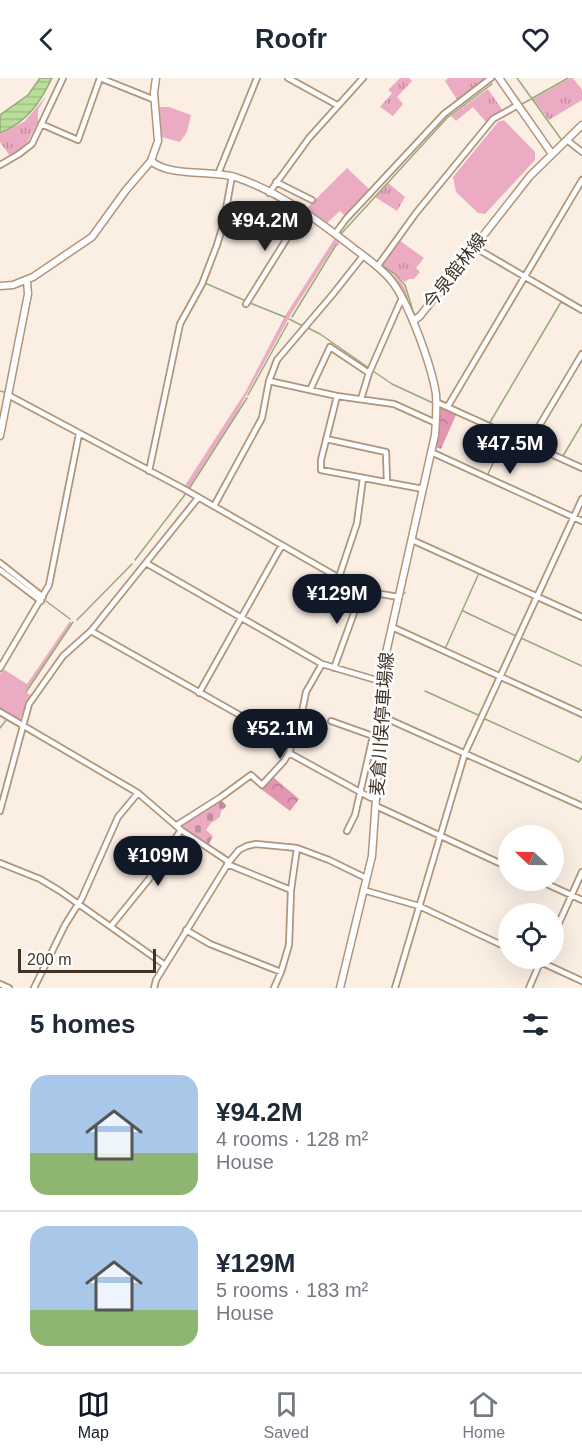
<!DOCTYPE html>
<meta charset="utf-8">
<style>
:root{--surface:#fff;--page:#f6f6f7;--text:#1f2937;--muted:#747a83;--line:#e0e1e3;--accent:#111827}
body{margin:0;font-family:Helvetica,"Noto Sans JP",sans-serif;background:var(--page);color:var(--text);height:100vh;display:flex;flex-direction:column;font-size:22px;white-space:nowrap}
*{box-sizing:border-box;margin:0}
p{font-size:20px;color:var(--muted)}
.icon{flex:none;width:33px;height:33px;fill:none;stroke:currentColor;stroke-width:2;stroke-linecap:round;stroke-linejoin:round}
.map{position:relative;height:910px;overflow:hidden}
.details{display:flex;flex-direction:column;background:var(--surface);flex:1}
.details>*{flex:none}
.needle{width:39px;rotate:292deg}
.tools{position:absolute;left:498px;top:747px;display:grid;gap:12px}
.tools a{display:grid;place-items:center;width:66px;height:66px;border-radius:50%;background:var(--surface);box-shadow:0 6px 24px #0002;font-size:30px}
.scale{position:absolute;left:18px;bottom:15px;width:138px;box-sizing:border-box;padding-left:6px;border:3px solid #403429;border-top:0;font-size:16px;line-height:21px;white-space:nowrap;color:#403429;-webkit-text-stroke:4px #fff;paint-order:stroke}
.price{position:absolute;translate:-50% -51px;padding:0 14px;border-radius:21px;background:var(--accent);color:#fff;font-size:20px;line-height:39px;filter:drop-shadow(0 2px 3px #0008)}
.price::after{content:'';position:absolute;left:50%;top:36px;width:18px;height:14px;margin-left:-9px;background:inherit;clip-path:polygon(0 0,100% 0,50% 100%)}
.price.selected{background:#222;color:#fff}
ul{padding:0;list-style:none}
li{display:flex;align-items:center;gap:18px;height:150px;padding:0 30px}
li+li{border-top:2px solid var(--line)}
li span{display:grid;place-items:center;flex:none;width:168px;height:120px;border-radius:18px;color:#555}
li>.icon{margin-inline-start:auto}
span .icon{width:72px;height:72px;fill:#fffc;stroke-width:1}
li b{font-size:26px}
h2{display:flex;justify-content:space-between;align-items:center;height:72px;padding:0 30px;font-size:26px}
header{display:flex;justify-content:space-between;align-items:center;height:78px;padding:0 30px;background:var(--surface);font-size:27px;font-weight:800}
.tab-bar{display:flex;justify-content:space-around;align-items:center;height:84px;border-top:2px solid var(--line);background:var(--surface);font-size:16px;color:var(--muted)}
.tab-bar a{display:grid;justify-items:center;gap:3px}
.tab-bar .selected{color:var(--accent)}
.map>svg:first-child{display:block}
</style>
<header><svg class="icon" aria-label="back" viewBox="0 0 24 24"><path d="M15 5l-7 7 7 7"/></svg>Roofr<svg class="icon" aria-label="heart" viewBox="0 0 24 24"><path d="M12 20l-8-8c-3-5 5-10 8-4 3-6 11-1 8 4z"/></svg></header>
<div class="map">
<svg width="582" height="910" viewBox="0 0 582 910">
<defs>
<pattern id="grass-tufts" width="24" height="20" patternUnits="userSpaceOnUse" patternTransform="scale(1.5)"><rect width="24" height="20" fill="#ebabc2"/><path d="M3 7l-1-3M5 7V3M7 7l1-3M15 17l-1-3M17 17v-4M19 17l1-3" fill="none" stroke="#c08c9e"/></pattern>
<pattern id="forest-crowns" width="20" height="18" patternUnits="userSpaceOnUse" patternTransform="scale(1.5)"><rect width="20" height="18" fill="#e296b2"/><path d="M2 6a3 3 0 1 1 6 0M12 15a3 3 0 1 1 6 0" fill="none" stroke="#b97b91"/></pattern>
<pattern id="cemetery-stones" width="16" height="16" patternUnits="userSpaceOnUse" patternTransform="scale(1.5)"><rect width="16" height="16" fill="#ebabc2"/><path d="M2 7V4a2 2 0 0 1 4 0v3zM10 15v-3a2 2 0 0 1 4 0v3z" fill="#c08c9e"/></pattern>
<pattern id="water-rules" width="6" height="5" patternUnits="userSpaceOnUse" patternTransform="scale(1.5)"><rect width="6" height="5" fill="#b9de9a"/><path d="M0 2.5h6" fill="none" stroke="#a0bf85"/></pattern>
</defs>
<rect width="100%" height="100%" fill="#fbefe4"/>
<path fill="url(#grass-tufts)" d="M400 0H409L412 3 397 19 403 26 393 38 380 29 392 15 388 12Z
M448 0H488L458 23 445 3Z
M570 0H573L582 12V22L549 42 533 21Z
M488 11 503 33 487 45 473 29 456 43 451 38Z
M46 18 38 32V44L27 65 10 78 0 64V56L25 43Z
M388 105 405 119 397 133 375 119Z
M399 162 424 180 416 190 420 194 414 201H409L405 204 383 189C400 202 405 204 409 226L395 202 381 188Z"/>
<path fill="url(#forest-crowns)" d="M441 330 456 337 441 371 436 369Z
M273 699 299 721 290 733 261 711Z"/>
<path fill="url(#cemetery-stones)" d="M221 722 227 728 221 733 220 739 211 745 206 752 213 758 209 766 226 777 224 779 181 748Z"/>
<path fill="#ebabc2" d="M159 29H169L191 37 187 54 180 64 162 59Z
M504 42 535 74V82L485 136 478 135 456 114 453 99 498 44Z
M347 90 370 112 346 139 340 133 327 145 307 130Z
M335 160 340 164 338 168 335 167 291 236 237 334 188 411 184 409 246 313 285 238Z
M70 543 72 546 25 614 32 618 26 624 20 642 0 631V596L3 591 27 606Z"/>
<path fill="url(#water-rules)" stroke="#95ab78" stroke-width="1.5" d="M40 0H52C40 25 27 44 0 55V37L28 17Z"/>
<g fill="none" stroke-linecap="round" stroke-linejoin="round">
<path stroke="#95ab78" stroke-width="1.5" d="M517 0 561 61
M522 26 568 0
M341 156 447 40 492 6
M383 188 395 196 405 207 414 236
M205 205 246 223
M250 225 285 239
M292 239 336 167
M289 241 303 248
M308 250 320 256 369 290
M373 293 392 306 433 325
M0 313 4 314
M248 317 288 245
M489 346 561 224 582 235
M489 350 559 382
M533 362 582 281
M563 378 582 346
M488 396 505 359
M189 411 247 320
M575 443 582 446
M135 482 187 414
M404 515H405
M46 523 70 541
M539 523 582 542
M463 533 516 558
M77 542 132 486
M521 560 582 588
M445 571 479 495
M425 613 478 637
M26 614 73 544
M485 641 579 684 582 678
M0 650 7 641"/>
<g stroke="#b1957b" stroke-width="8">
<path id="street" d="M100 0 155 22
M288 0 337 27
M41 46 78 62 100 0
M567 62 582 74
M0 87 19 76 32 66 63 0
M218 96 257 0
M276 104 312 122
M269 115 309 60 363 0
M335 156 346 141 444 36 491 0
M474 169 582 232
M377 189 416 135 493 41 518 27
M246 226 304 133
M269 303 337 318 394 326 436 345
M310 312 330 269 369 295
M8 317 184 411 362 513 399 519
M337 318 321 382V392L423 411
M361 321 369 295 402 220
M436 324 582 390
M448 328 582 102
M326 361 386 374 387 404
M529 365 582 276
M431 374 582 443
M149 393 180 246 202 206 217 167 223 147 232 98
M214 428 262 340 269 303 277 282 333 216 363 178
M412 462 582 539
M0 485 43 519
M146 485 322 586 383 604
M0 492 41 523
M339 499 357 445 363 400
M392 549 582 636
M91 553 291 666
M322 586 306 614 301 639 289 675 371 720H377
M0 590 49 507 79 356
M334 590 362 513
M199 615 282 467
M0 634 138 715 181 752 229 784
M381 638 582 728
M331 643 373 658 380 659
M376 728 508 789
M0 733 29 626 63 578 91 553 198 420
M177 747 221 719 251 697 262 707 284 683 289 675
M347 753 355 737 373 658
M0 785 40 801 60 813 165 887
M227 786 291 812
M538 802 582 822
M363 812 419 828 508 870
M111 848 149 801 167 772 181 752
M186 852 210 866 281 894
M554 856 582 794
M532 880 582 903
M0 906 9 910
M34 910 65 847 82 820 118 739 138 715
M154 910 156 902 229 784 239 772 247 768 256 766 297 770 329 782 366 800
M274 910 281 894 289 867 291 812 297 770
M395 910 465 675 582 421
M529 910 542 880"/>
</g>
<g stroke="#b1957b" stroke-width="9">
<path id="secondary" d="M499 0 552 76
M151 83C170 99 210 92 235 99 280 114 319 143 356 172 368 181 381 190 391 202 409 225 431 286 436 316 437 330 436 344 435 357L386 575 372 778 340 910
M0 208 13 207 33 199 92 159 126 112 151 83 158 63 154 15 156 0
M413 243 420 238 530 98 582 47
M0 358 28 216 27 203"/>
</g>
<use href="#street" stroke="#fff" stroke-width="4.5"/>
<use href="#secondary" stroke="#fff" stroke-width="6"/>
</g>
<g text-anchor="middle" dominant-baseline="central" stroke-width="5" stroke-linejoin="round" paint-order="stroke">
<g font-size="18" fill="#403429" stroke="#fff">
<text transform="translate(455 193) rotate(-52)">今泉館林線</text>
<text transform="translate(382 646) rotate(-86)">麦倉川俣停車場線</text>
</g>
</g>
</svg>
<div class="tools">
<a><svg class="needle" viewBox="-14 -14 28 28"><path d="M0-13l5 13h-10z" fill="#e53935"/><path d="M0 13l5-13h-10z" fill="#747a83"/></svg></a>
<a><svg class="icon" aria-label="locate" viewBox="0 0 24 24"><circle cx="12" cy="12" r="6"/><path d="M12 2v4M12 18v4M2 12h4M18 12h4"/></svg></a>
</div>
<div class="scale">200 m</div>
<b class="price selected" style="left:265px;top:174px">¥94.2M</b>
<b class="price" style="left:510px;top:397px">¥47.5M</b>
<b class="price" style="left:337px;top:547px">¥129M</b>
<b class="price" style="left:280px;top:682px">¥52.1M</b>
<b class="price" style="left:158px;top:809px">¥109M</b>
</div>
<section class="details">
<h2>5 homes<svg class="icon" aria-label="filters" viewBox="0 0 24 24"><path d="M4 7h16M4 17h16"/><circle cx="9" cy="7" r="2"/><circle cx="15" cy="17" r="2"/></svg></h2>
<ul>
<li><span style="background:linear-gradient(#a9c7e8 65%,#8fb573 0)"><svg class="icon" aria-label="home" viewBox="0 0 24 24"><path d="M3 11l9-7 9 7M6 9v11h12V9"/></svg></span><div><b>¥94.2M</b><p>4 rooms · 128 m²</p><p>House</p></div></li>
<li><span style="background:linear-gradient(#a9c7e8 70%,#8fb573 0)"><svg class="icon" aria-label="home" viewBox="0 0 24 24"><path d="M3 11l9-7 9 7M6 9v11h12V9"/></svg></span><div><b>¥129M</b><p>5 rooms · 183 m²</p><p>House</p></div></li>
</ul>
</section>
<nav class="tab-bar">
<a class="selected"><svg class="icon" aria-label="map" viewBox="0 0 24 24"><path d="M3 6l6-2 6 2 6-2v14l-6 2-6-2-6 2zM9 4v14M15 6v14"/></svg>Map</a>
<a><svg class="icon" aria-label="saved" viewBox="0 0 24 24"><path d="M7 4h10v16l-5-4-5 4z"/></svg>Saved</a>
<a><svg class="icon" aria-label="home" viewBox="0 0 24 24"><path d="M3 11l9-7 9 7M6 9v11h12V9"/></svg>Home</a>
</nav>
